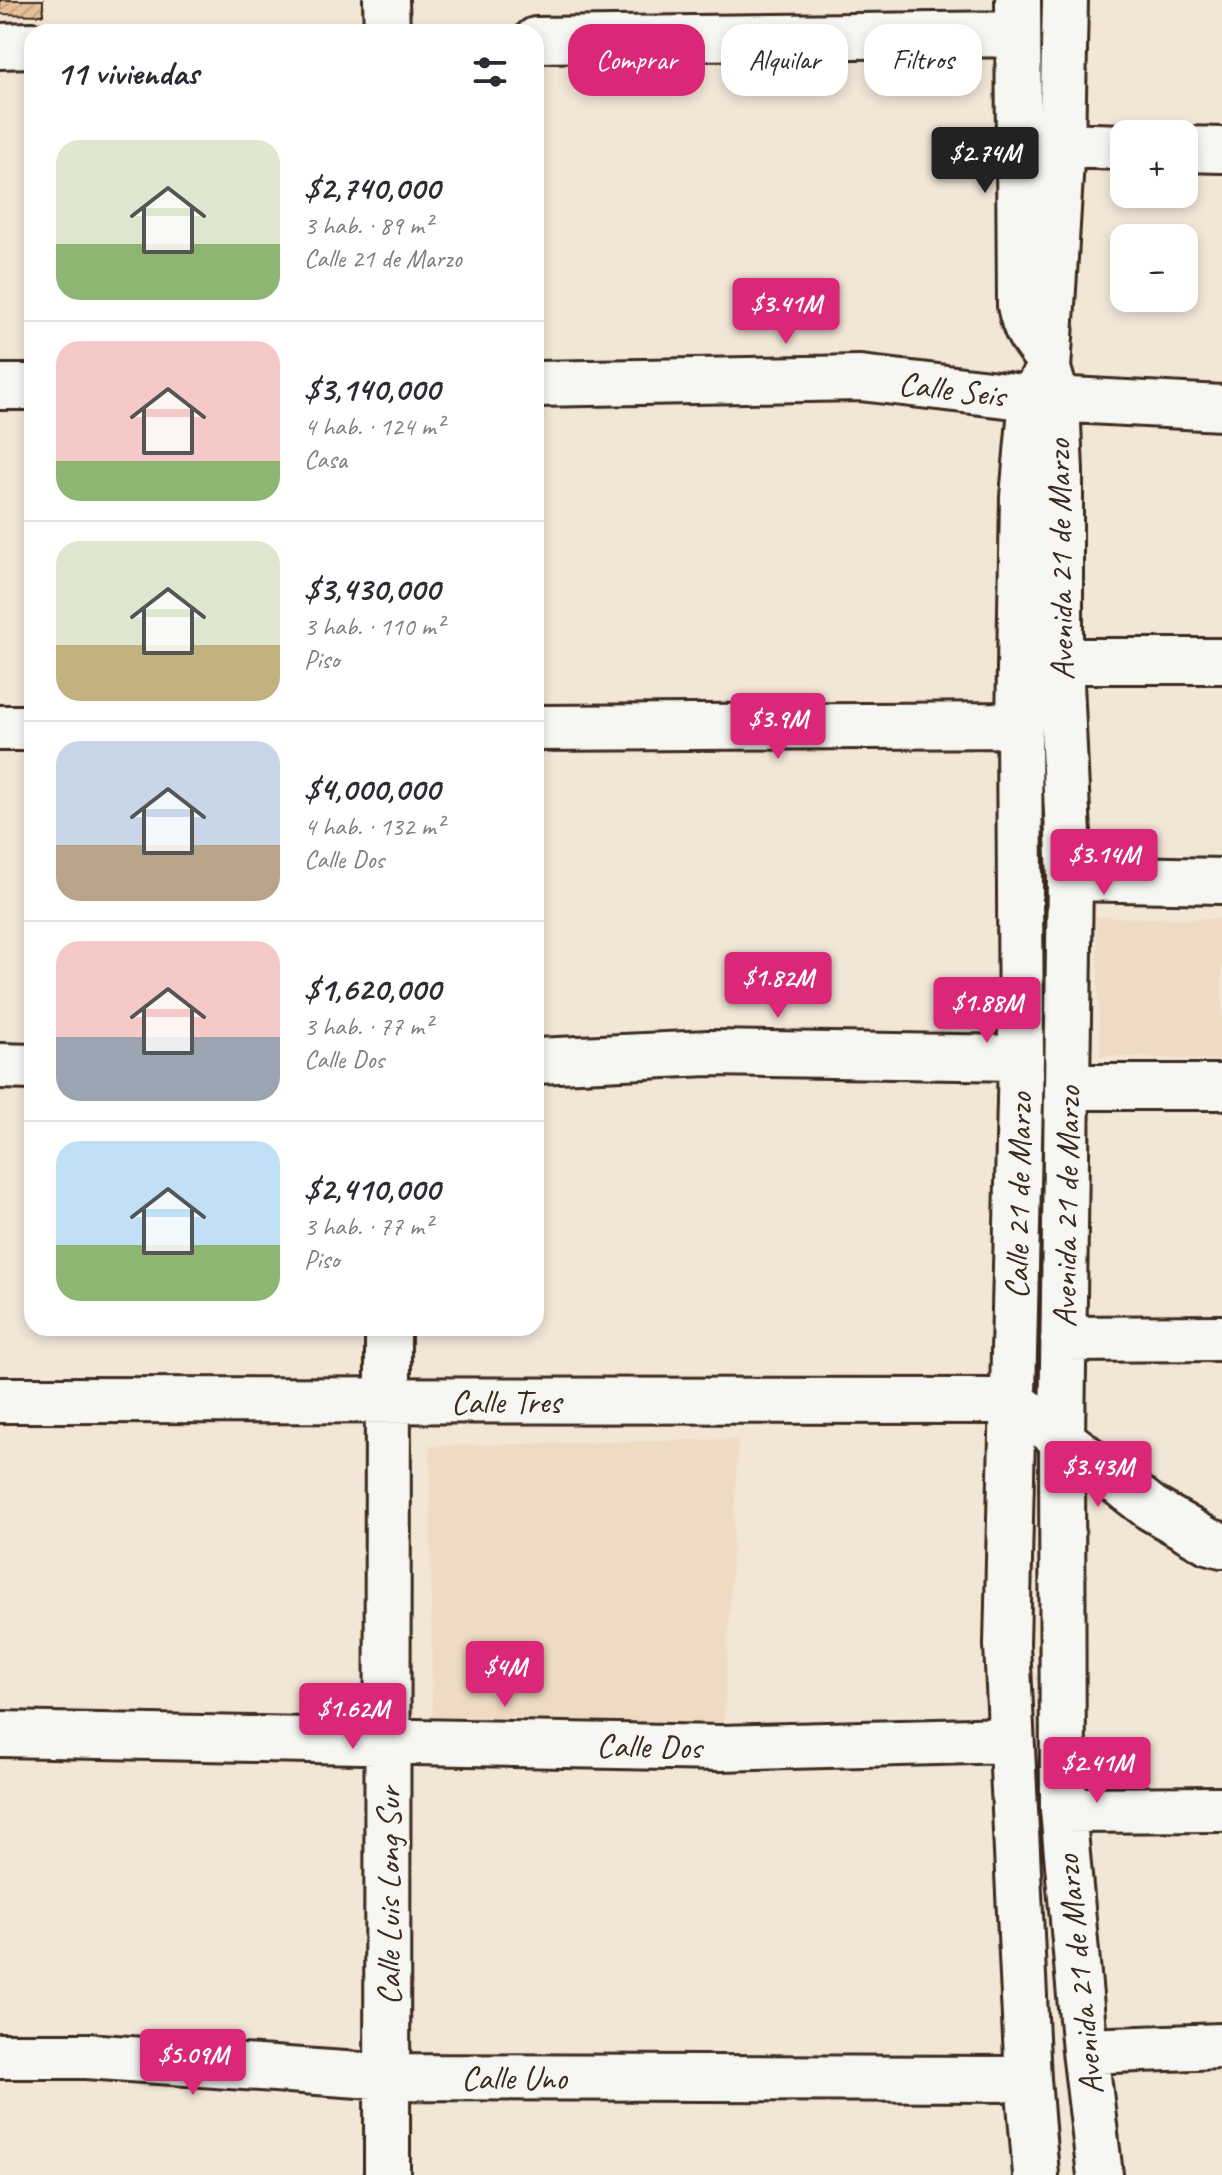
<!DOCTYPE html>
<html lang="es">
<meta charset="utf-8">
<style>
:root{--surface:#fff;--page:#f2f2f3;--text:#2b2b33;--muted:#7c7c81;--line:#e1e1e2;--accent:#db2777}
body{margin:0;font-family:Caveat,sans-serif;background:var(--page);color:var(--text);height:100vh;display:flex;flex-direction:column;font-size:30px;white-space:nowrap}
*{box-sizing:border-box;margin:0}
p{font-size:26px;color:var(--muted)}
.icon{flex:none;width:44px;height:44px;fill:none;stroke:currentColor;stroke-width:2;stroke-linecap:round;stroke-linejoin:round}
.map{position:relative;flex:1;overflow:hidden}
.sheet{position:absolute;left:24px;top:24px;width:520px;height:1312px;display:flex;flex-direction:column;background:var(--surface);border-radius:24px;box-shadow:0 4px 12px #0003}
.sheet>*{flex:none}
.guide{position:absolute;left:568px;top:24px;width:534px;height:72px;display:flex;gap:16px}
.tools{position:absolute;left:1110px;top:120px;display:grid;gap:16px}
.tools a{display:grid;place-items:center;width:88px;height:88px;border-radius:16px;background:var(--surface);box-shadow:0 4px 12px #0003;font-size:40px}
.price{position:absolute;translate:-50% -68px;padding:0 18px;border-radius:8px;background:var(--accent);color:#fff;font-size:26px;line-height:52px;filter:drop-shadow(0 2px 4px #0008)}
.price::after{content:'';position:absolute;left:50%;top:48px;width:24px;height:18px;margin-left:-12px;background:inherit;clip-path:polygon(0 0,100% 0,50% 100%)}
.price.selected{background:#222;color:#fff}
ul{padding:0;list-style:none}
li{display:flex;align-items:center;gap:24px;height:200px;padding:0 32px}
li+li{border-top:2px solid var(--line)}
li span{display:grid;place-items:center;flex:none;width:224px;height:160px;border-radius:24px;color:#555}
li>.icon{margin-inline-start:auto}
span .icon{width:96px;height:96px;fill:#fffc;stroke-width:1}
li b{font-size:34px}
h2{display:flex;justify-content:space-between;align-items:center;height:96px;padding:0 32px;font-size:34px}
.chip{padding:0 28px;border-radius:24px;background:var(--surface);box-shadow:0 4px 12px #0003;font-size:28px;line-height:72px}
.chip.selected{background:var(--accent);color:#fff}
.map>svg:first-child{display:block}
</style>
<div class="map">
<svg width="1222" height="2175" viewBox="0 0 1222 2175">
<defs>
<pattern id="building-hatch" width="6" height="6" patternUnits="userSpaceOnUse" patternTransform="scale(2)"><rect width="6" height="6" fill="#e7c098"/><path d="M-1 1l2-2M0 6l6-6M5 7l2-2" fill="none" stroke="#c7a583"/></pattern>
</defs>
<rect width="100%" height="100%" fill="#f2e6d7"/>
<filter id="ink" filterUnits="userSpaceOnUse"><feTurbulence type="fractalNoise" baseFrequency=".0125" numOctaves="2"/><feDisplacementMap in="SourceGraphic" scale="16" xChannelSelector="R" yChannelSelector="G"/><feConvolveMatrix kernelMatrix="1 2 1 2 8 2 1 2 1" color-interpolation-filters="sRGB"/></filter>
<g filter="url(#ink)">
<path fill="#efdbc4" d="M1096 917 1222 919V1060L1100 1056Z
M738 1439 724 1725 432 1717 430 1446Z"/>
<path fill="url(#building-hatch)" stroke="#3b2a1e" stroke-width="2" d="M0 0H43V15L0 14Z"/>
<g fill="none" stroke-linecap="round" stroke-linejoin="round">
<g stroke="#3b2a1e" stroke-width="50">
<path id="minor" d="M386 0 387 32
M1018 0 1020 305C1025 331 1032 339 1048 359
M1065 0 1062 145 1048 369 1057 399 1060 472V661L1070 878 1062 1437 1063 1810 1085 2051 1100 2175
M536 40 1018 34
M0 46 32 45
M1062 145 1124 147
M1184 149 1222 150
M536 384 860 378 1032 398 1222 408
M0 387H32
M1060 661H1222
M0 728H32
M536 728 1019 725
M1070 878 1222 881
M536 1061 709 1053 1021 1058
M0 1066 32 1067
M1068 1087H1222
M1063 1339 1222 1338
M0 1400 1013 1401 1151 1508 1208 1541 1222 1545
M0 1734 721 1748 1010 1740
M1063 1810 1222 1809
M1085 2051 1222 2046
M0 2056H86L388 2077 1028 2079
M387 2175 388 1328
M1036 2175 1028 2079 1007 1645 1021 1058 1019 725 1023 497 1032 398 1043 378"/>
</g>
<use href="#minor" stroke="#f6f6f2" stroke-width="44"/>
</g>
</g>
<g text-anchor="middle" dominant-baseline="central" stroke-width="6" stroke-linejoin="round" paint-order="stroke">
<g font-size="34" fill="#3b2a1e" stroke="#f6f6f2">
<text transform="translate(952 389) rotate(7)">Calle Seis</text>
<text transform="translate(1060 560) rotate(-91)">Avenida 21 de Marzo</text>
<text transform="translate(1018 1196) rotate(-89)">Calle 21 de Marzo</text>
<text transform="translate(1066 1207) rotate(-89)">Avenida 21 de Marzo</text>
<text x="506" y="1401">Calle Tres</text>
<text transform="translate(649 1746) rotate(1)">Calle Dos</text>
<text transform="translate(388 1896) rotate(-90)">Calle Luis Long Sur</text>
<text transform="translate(1079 1975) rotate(-96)">Avenida 21 de Marzo</text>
<text x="514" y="2077">Calle Uno</text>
</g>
</g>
</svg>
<div class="tools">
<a>+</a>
<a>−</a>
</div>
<b class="price selected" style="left:985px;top:195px">$2.74M</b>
<b class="price" style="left:786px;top:346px">$3.41M</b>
<b class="price" style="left:778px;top:761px">$3.9M</b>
<b class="price" style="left:1104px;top:897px">$3.14M</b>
<b class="price" style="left:778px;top:1020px">$1.82M</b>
<b class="price" style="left:987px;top:1045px">$1.88M</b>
<b class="price" style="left:1098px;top:1509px">$3.43M</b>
<b class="price" style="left:505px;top:1709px">$4M</b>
<b class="price" style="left:353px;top:1751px">$1.62M</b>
<b class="price" style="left:1097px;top:1805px">$2.41M</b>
<b class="price" style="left:193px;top:2097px">$5.09M</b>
<div class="guide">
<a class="chip selected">Comprar</a>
<a class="chip">Alquilar</a>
<a class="chip">Filtros</a>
</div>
<section class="sheet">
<h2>11 viviendas<svg class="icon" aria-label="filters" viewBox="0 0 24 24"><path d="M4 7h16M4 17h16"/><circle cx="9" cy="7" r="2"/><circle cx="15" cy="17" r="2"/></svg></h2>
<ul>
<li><span style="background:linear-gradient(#dfe7d0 65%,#8fb573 0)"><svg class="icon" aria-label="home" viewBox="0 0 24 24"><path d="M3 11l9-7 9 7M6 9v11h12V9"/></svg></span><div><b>$2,740,000</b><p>3 hab. · 89 m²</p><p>Calle 21 de Marzo</p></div></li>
<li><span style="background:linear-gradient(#f6c9c9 75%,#8fb573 0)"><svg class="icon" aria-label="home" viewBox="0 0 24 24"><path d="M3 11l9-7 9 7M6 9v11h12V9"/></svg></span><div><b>$3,140,000</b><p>4 hab. · 124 m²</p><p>Casa</p></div></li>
<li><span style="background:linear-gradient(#dfe7d0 65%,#c2b280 0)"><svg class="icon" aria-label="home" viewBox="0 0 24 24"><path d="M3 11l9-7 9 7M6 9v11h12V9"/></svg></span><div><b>$3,430,000</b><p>3 hab. · 110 m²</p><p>Piso</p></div></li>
<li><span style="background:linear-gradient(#c9d6e8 65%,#b9a48a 0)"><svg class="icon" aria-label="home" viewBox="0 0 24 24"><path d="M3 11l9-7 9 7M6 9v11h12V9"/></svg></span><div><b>$4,000,000</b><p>4 hab. · 132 m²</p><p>Calle Dos</p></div></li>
<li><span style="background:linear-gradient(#f6c9c9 60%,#9aa5b1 0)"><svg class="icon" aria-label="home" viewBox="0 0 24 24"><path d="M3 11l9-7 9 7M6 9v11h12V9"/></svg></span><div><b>$1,620,000</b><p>3 hab. · 77 m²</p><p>Calle Dos</p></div></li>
<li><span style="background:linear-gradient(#bfe0f5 65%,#8fb573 0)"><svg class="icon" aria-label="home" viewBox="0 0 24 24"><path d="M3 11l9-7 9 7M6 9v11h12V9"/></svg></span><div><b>$2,410,000</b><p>3 hab. · 77 m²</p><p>Piso</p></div></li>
</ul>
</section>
</div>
